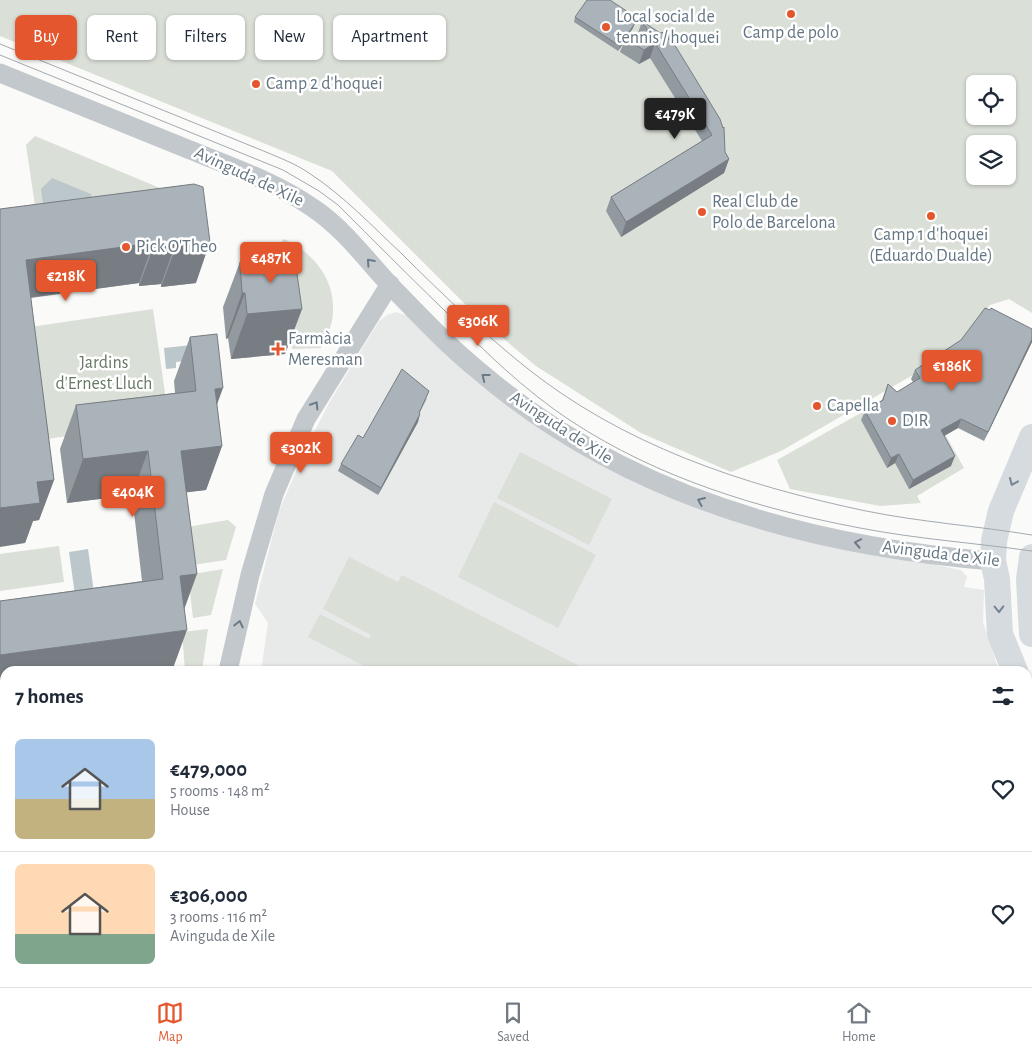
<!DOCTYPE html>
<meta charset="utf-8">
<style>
:root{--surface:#fff;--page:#f6f6f7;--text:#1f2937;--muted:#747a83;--line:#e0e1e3;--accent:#e4572e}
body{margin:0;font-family:"Alegreya Sans",sans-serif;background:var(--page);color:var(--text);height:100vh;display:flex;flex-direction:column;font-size:19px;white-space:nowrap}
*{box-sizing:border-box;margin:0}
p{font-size:16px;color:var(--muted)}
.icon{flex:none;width:28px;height:28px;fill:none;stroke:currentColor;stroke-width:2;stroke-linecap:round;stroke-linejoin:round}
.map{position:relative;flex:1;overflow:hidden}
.drawer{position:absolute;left:0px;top:666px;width:1032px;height:321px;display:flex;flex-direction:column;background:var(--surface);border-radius:15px 15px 0 0;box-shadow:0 1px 4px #0004}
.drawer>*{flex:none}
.hud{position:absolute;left:15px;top:15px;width:500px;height:45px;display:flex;gap:10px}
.tools{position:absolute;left:966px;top:75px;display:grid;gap:10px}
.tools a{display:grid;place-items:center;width:50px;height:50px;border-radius:8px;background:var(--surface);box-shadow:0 1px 4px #0004;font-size:25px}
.price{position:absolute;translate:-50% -42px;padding:0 11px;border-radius:5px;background:var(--accent);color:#fff;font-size:16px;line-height:32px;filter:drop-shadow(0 1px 2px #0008)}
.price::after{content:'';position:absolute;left:50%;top:30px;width:15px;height:11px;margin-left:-8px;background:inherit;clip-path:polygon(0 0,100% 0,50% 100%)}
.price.selected{background:#222;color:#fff}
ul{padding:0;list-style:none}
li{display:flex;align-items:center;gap:15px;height:125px;padding:0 15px}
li+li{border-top:1px solid var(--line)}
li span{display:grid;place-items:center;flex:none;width:140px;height:100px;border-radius:8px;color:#555}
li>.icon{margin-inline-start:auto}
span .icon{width:60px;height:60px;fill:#fffc;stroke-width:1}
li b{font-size:21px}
h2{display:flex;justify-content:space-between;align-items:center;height:60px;padding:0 15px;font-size:21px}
.tag{padding:0 18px;border-radius:8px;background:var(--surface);box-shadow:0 1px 4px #0004;font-size:18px;line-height:45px}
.tag.selected{background:var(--accent);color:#fff}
.tab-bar{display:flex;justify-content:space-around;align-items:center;height:70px;border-top:1px solid var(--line);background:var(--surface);font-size:14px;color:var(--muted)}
.tab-bar a{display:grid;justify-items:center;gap:2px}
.tab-bar .selected{color:var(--accent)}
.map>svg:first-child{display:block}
</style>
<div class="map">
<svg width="1032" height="987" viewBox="0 0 1032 987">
<rect width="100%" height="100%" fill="#fafaf8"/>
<path fill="#e8e9e9" d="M396 312 411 317 624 476 706 511 766 530 961 570 967 577 964 587 984 590 983 622 999 671H261L268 623 255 604 279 511 307 446 329 403 379 321 387 315Z
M170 982H971V987H169Z"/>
<path fill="#dadfd7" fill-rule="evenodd" d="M0 0H1032V313L1009 299 990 305 958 349 781 451 731 472 641 433 536 366 479 318 332 171 0 36ZM975 84H1008V116H975ZM975 144H1008V176H975Z
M35 136 196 203 38 226 26 145Z
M284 239C312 252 335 278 333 312 333 325 326 337 321 348L292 349 285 291 258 265 270 256Z
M153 309 169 421 40 440 23 328Z
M916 382 964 468 917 496 921 503 880 506 790 489 777 460Z
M520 452 612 499 589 545 497 498Z
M494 502 596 555 558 628 458 577Z
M228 520 236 527 226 560 186 566 181 528Z
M59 546 64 582 0 591V554Z
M349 557 398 582 402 575 589 671H374L308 637 320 614 369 639 371 635 323 609Z
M223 569 211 615 193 618 188 575Z
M208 629 202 671H185L182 632Z
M5 715V753H0V716Z
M0 771H5V797L0 792Z
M305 982 308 987H197V983Z
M452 983 657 982 663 987H449Z"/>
<path fill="#bbc7cb" d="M52 178 91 194 92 197 86 212 43 204 41 189Z
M192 345 194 360 176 362V368L166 369 164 348Z
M88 549 95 600 76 602 69 552Z"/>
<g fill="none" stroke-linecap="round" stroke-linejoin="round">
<path stroke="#c3c8cc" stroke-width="19" d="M0 73C63 99 127 124 190 150 232 167 276 182 313 208 343 228 365 258 389 284 418 314 447 345 479 371 623 495 806 546 993 561
M228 671 250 575 274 494 306 419 390 284
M0 839 5 844
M0 870 5 875
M112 982 116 987
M129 987 135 982"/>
<path stroke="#d6dbdf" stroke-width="26" d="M1032 557 1029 579 1032 634
M1015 671 1000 634 997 579 993 561 994 541 1001 511 1032 437
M1028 841 1032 830
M977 982V987
M1001 982V987"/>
<path stroke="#a2aab0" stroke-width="1" d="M0 44 266 152C280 158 296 164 309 173 344 196 372 226 402 254 441 293 480 330 523 365 622 445 742 485 866 511 920 522 977 526 1032 535
M0 55 283 170 319 191 338 205C373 240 408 275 444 310 483 350 524 390 571 421 658 478 759 509 860 528 917 539 975 543 1032 551"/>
</g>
<path fill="#929a9f" d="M575 17 631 21 633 28 627 37 637 36 642 21 672 43 725 152 729 159 724 173 621 237 606 211 611 197 702 141 650 58 639 64 620 52 624 42 618 51 574 22Z
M194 184 196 283 161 287V284L139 286V283L31 298 54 480 39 520 33 521 25 543 0 209Z
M240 262 302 309 285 354 231 359 228 338 226 339 223 307Z
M1032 329V342L984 441 958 428 944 436 951 466 909 489 895 463 887 468 861 420 865 411 882 400 888 384 897 392 913 382 911 379 915 370Z
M190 337 217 405 222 446 206 490 186 492 197 574 5 671V696L0 697V601L142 581 132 495 67 503 60 449 76 405 175 393 174 381Z
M427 398 419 414 418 422 378 495 338 471 341 464 363 438Z
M308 982H345L342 987H311Z
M887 982H944V985L937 983V987H888Z"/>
<path fill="#777d82" d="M635 23 633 28 626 38H625L624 42 618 51 620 46Z
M676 30 671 45 666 37Z
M655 43 650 58 639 64 644 50Z
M729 159 724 173 621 237 626 222Z
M210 242 196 283 161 287 176 247Z
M153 243 139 283 11 300 26 260Z
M176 243 161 284 139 286 154 246Z
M242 293H245L228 338 226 339Z
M302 309 285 354 231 359 247 314Z
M1032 339V342L984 441 988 432Z
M223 388 207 432 215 389Z
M420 414 418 422 378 495 381 488Z
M961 419 958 428 937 440 941 430Z
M222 446 206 490 165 495 181 451Z
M148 451 132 495 67 503 83 459Z
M899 454 895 463 887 468 891 458Z
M955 456 951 466 909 489 913 480Z
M54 480 39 520 33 521 25 543 0 547V508L37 482Z
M197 574 181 618 180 576Z
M187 630 172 671H5V696L0 697V655Z
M27 982H57L55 987H20Z
M340 982H345L342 987Z"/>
<path fill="#aab3b9" stroke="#777d82" d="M587 0H610L634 16 630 20 635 23 620 46 575 17Z
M642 21 660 33 676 30 666 37 676 47 720 119 723 128 724 127 725 152 729 159 626 222 611 197 712 135 655 43 644 50 625 38 650 34Z
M194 184 203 187 210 242 176 247V243L154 246 153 243 26 260 54 480 37 482 40 503 0 508V209Z
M294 253 302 309 247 314 245 293H242L240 262Z
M985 308 990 310 991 308 1032 329V339L988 432 961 419 941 430 955 456 913 480 899 454 891 458 865 411 883 400 888 384 897 392 920 378 915 370 961 340Z
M217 334 223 388 215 389 222 446 181 451 197 574 180 576 187 630 0 655V601L163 579 148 451 83 459 76 405 196 391 190 337Z
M402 369 429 391 419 413 420 414 381 488 341 464 358 435 363 438Z
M0 894 3 897 5 904V982H27L20 987H0Z
M323 982H340L342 987H326Z
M894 982H908L911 987H895Z
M928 982H937V986Z"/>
<defs><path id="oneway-chevron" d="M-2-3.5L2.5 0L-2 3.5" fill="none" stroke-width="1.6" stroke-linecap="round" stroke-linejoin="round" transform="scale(1.25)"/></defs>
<g stroke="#6a7a87">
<use href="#oneway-chevron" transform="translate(370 262) rotate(-132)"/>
<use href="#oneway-chevron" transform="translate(485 377) rotate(-142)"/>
<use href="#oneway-chevron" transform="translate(315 405) rotate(-58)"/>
<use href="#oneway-chevron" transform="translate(701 501) rotate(-157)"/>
<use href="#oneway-chevron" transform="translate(858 543) rotate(-169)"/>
<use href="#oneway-chevron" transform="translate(239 624) rotate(-77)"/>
</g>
<g stroke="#768591">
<use href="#oneway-chevron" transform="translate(1013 482) rotate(113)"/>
<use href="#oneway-chevron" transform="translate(999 609) rotate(89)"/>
</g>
<g fill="#e4572e" stroke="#fff" stroke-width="2">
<circle cx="791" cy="14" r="5"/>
<circle cx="606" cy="27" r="5"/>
<circle cx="256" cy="84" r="5"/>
<circle cx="702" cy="212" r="5"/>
<circle cx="931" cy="216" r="5"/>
<circle cx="126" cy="247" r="5"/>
<path d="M275.5 341.5h5v5h5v5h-5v5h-5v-5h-5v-5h5z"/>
<circle cx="817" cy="406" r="5"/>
<circle cx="892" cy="421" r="5"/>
</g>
<g text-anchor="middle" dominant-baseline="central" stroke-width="5" stroke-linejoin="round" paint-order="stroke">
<g font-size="18" fill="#657683" stroke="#fff" text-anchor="start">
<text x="616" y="17">Local social de<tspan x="616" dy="21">tennis / hoquei</tspan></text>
<text x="791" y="33" text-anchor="middle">Camp de polo</text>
<text x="266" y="84">Camp 2 d'hoquei</text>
<text x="712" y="202">Real Club de<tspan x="712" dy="21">Polo de Barcelona</tspan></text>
<text x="931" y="235" text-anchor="middle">Camp 1 d'hoquei<tspan x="931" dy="21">(Eduardo Dualde)</tspan></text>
<text x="136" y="247">Pick O'Theo</text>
<text x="288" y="339">Farmàcia<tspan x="288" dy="21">Meresman</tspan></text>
<text x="827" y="406">Capella</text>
<text x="902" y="421">DIR</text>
</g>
<g font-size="18" fill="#657683" stroke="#fff">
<text transform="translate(249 177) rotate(25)">Avinguda de Xile</text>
<text transform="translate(561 428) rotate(33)">Avinguda de Xile</text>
<text transform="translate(941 554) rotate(7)">Avinguda de Xile</text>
</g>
<g font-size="18" fill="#687a64" stroke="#fff">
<text x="104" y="363">Jardins<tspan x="104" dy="21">d'Ernest Lluch</tspan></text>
</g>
</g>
</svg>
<div class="tools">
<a><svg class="icon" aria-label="locate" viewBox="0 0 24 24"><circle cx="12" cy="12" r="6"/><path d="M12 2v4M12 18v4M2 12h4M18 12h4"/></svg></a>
<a><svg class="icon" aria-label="layers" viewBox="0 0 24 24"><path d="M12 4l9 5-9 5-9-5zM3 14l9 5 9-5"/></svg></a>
</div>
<b class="price selected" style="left:675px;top:140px">€479K</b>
<b class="price" style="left:271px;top:284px">€487K</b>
<b class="price" style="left:66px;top:302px">€218K</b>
<b class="price" style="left:478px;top:347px">€306K</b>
<b class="price" style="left:952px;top:392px">€186K</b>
<b class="price" style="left:301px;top:474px">€302K</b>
<b class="price" style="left:133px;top:518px">€404K</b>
<div class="hud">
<a class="tag selected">Buy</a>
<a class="tag">Rent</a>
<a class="tag">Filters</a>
<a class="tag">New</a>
<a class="tag">Apartment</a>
</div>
<section class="drawer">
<h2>7 homes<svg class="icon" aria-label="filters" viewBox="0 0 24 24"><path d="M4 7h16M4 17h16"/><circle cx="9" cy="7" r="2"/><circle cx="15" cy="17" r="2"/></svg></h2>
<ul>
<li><span style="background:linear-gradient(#a9c7e8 60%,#c2b280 0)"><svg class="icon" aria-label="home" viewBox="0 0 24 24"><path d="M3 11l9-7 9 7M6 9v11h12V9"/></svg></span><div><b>€479,000</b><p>5 rooms · 148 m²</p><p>House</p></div><svg class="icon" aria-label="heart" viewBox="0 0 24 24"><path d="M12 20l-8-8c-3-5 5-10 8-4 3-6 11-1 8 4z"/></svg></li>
<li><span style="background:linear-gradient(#ffd9b3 70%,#7fa58c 0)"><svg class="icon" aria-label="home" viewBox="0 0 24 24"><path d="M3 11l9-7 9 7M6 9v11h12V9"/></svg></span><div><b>€306,000</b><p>3 rooms · 116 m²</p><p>Avinguda de Xile</p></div><svg class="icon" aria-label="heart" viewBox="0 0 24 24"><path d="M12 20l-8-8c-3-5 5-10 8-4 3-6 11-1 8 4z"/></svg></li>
</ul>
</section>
</div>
<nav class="tab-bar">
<a class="selected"><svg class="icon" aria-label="map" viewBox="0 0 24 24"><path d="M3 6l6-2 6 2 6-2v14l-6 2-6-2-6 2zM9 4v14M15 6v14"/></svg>Map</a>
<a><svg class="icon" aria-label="saved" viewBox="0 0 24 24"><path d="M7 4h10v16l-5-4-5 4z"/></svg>Saved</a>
<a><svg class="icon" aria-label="home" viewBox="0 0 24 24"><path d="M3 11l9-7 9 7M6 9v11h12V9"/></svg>Home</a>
</nav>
